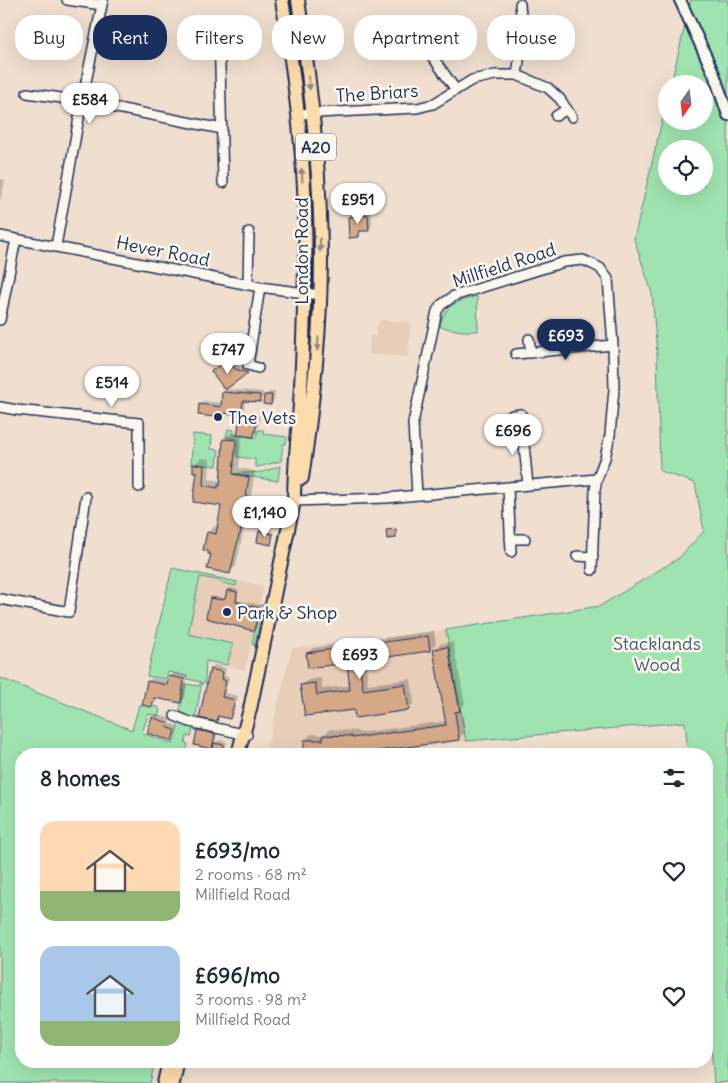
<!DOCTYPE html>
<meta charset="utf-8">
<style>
:root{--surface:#fff;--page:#f2f2f3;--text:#1f2937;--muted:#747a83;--accent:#1b2f5e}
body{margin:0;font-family:Delius,sans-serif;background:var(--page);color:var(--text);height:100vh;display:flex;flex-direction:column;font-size:19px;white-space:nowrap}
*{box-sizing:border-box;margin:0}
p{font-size:16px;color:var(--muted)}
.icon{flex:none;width:28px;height:28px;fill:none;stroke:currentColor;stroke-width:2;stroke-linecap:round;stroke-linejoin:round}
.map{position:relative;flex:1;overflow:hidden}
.side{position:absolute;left:15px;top:748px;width:698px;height:320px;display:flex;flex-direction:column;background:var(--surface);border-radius:20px;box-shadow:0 5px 20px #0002}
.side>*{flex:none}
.top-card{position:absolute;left:15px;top:15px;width:699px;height:45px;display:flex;gap:10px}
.needle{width:32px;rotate:194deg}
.controls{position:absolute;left:658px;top:75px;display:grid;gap:10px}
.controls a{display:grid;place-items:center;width:55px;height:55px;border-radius:50%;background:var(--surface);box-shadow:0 5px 20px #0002;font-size:25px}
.price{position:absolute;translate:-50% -42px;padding:0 11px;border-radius:18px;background:#fff;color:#222;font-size:16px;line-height:32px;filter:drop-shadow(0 1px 2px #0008)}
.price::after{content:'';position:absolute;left:50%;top:30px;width:15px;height:11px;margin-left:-8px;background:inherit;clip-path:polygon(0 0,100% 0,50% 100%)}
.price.current{background:var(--accent);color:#fff}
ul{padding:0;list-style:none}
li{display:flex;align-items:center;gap:15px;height:125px;padding:0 25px}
li span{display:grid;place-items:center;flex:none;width:140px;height:100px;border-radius:15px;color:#555}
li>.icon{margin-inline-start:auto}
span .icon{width:60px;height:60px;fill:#fffc;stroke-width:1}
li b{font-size:21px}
h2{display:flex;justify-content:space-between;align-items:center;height:60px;padding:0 25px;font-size:21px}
.pill{padding:0 18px;border-radius:20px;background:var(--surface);box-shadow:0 5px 20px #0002;font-size:18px;line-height:45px}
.pill.current{background:var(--accent);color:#fff}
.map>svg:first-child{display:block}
</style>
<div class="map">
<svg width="728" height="1083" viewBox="0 0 728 1083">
<rect width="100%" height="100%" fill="#f0dfce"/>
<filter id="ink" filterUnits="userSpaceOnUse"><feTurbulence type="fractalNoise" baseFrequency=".02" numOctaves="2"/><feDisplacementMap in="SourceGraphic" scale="10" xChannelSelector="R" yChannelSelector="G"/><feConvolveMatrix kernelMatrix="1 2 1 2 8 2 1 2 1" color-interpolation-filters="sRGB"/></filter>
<g filter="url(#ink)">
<path fill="#e8ceb9" d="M380 320 411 322 408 357 369 354 370 336H376V327Z
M172 568 264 586 245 670 154 650Z
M446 630 466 741 370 754H265L292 648Z"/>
<path fill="#9fe4b0" stroke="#5d8a87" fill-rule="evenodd" d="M691 0H728V1082L714 1083 706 985V754H688L685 722 466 741 446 630 600 606 679 558 704 531 695 483 660 471 657 354 652 293 634 239 666 104V121H704V84H671ZM666 149H704V186H666Z
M477 296 478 331H462L441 327 440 324C447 303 456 303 477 296Z
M228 429 234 430V435L256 438 258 430H263L264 434 287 437 286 444H283L281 461 258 467 255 466V459L237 457 238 439 226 437Z
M193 434 212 436 211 449 219 450 217 466 191 464Z
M280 466 278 481 233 474 262 472Z
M172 568 237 582 236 586 220 582 218 580 200 577 188 634 233 644 227 665 206 661C205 669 206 675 205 683H202L195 719 181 712 180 710 186 684 199 686 201 682 187 679V676L168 672 166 679 147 676Z
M264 604 254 646 252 643 260 606Z
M0 678 132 730 139 705 158 707 160 710 158 716 149 714 148 715 142 733 173 744 179 723 197 728V730L193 729 191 737 187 736 185 742 188 744 186 751 195 754H21V1061H155L150 1083H0Z"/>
<path fill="#0003" d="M0 179 5 180 0 202Z
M371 212 372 226 368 230H362L359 236 349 217 353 213Z
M231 358 238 366 250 370 226 388 216 368Z
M226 389 263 392V397L259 400H245L244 410 240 414 226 413 222 417 201 405 204 401 222 403 223 393Z
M269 392H275L274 400 271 404 265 395Z
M245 414 260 416 257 432 254 436 242 435 239 468 255 471 246 527 244 529 236 566 229 573 212 553 208 533 215 526 219 527 223 505 194 501 199 471 194 465 201 458 210 459 209 479 221 481 224 439 231 433 239 434 241 418Z
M262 530 274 533 271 543 260 532Z
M230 588 239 590 237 600 261 605 256 627 253 630 211 598 213 596 226 598 228 591Z
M434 631 436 644 430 650 365 659 368 684 411 679 414 703 408 709 355 708 306 715 302 686 308 680 321 678 322 689 351 685 348 661 307 653 313 648Z
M453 642 465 704 461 708 465 733 459 738 360 752V754H323V752L305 740 311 734 324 735 330 729 358 731V733L447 721 434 650 440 644Z
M214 665 226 668 224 676 229 677 225 693 238 696 233 714 229 717 220 715 216 720 201 717 211 669Z
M174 673 187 676 185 698 181 702 157 697 156 702 152 706 148 682 152 678 169 681 170 677Z
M156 714 171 719 169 723 178 726 175 735 172 739 153 718Z
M202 727 218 731 215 744 211 748 198 731Z
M219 740 227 742 225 749 222 753 215 743Z"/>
<path fill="#d5a887" stroke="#1b2f5e" d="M368 215 369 231H359V237L349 238 348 217Z
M228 360 235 369 248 373 225 390 211 371Z
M222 392 260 395V402L243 401 241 415 223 413V418L198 415 199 404 221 407Z
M264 395H272L271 405 263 404Z
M240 417 257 420 254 437 237 435Z
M223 439 236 440 233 474 249 477 240 535H239L230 574 207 569 211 554H208V551L203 550 207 532 216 534 221 506 193 502 197 472H193V464L204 465 203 485 218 488V485L220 486Z
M396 529V538L387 539 386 530Z
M259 531 273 534 271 545 257 542Z
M227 590 237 592 236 602 259 608 254 631 206 618 210 598 223 600 225 599Z
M428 636 430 651 359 661 363 690 405 684 409 710 355 718 354 710 305 716 300 685 315 683 317 695 350 690 347 663 308 668 306 653Z
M448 647 460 711 455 712 459 740 355 754 304 752V740H323V735L352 736V738L446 725 433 649Z
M210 669 223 672 222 679 226 681 222 697 235 700 230 719 218 716 217 722 199 718Z
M169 676 184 679 181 703 154 698 152 707 142 705 147 681 167 685Z
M152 717 168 723 167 727 175 730 172 741 147 733Z
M197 730 215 734 212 749 194 745Z
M214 743 224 745 222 754 212 752Z"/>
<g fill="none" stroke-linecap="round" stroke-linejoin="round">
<g stroke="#1b2f5e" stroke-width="12">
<path id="minor" d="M67 0 102 5
M219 28 223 183
M424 45 456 90
M432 57 444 49
M517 75C521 51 523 29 520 4
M27 93 82 101 222 129
M297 114 417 108 433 104 472 80 495 75H517L548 88 560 99 572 117
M556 116 567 109
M0 236 260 287 320 295
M56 246 82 101 103 0
M248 285 249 232
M0 320 16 239
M529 339 531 353
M516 354 613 345
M258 368 248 365 260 287
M0 407 17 410 139 423V487
M512 415 521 414 528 485
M508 487 511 552
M417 495 413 423 437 311 441 305 454 296 564 262 583 260 592 264 600 268 608 279 613 345 614 389 610 435 605 458 597 479 595 490 592 570
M294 501 386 498 597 479
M510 539H525
M577 556 593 557
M0 599 69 612 86 497
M175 716 190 722 247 735"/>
</g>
<g stroke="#1b2f5e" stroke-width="14">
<path id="tertiary" d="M680 0 714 74 728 115"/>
</g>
<g stroke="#1b2f5e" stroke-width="16">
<path id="primary" d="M298 0C311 86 321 173 321 260 321 333 313 405 302 478
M238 754 250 709 294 501C294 468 298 436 300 403 303 358 304 312 305 267 308 180 296 86 282 0
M164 1083 169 1061
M173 1083 178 1061"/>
</g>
<use href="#minor" stroke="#fbf7ec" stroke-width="9"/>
<use href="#tertiary" stroke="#fbf7ec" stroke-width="10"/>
<use href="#primary" stroke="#fddcac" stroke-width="12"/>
</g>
<defs><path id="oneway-solid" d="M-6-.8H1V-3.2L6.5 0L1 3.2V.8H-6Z" transform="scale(1.25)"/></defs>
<g fill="#8c8685">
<use href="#oneway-solid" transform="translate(309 83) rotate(83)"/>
<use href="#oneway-solid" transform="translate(302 175) rotate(-94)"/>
<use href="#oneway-solid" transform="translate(320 245) rotate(89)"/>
<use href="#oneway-solid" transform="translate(318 344) rotate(94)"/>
</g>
</g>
<g fill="#1b2f5e" stroke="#fbf7ec" stroke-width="2">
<circle cx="218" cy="417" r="5"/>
<circle cx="227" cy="612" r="5"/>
</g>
<g text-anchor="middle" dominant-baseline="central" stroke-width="5" stroke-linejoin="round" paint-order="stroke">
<rect fill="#fbf7ec" stroke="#5e6b89" stroke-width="1" x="296" y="133.5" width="40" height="27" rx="4"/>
<g font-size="16" font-weight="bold" fill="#1b2f5e">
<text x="316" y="147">A20</text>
</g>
<g font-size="18" fill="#1b2f5e" stroke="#fbf7ec">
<text transform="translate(377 93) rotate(-4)">The Briars</text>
<text transform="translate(163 251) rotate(11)">Hever Road</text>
<text transform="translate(301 251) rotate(-90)">London Road</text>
<text transform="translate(504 265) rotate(-18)">Millfield Road</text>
</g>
<g font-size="18" fill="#1b2f5e" stroke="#fbf7ec" text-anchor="start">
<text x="228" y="417">The Vets</text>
<text x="237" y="612">Park &amp; Shop</text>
</g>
<g font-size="18" fill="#3c5c72" stroke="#fbf7ec">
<text x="657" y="643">Stacklands<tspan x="657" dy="21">Wood</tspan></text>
</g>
</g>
</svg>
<div class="controls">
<a><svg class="needle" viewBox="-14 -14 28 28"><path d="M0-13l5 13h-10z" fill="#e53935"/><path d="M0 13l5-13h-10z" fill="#747a83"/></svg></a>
<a><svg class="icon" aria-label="locate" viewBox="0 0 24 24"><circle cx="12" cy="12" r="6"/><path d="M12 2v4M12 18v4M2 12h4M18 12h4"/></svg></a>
</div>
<b class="price" style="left:90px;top:125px">£584</b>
<b class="price" style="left:358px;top:225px">£951</b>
<b class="price current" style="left:566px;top:361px">£693</b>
<b class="price" style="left:228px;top:375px">£747</b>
<b class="price" style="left:112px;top:408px">£514</b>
<b class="price" style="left:513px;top:456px">£696</b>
<b class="price" style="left:265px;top:538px">£1,140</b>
<b class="price" style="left:360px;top:680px">£693</b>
<div class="top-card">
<a class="pill">Buy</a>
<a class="pill current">Rent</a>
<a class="pill">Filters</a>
<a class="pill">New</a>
<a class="pill">Apartment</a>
<a class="pill">House</a>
</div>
<section class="side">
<h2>8 homes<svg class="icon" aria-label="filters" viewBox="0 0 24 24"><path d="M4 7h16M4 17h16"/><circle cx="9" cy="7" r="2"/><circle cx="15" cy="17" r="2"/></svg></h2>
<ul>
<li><span style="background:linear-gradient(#ffd9b3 70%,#8fb573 0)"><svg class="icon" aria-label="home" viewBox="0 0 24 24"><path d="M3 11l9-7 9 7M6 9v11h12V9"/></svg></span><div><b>£693/mo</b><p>2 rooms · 68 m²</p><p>Millfield Road</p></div><svg class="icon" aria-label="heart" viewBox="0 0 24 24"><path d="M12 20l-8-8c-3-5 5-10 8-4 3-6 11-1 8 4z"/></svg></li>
<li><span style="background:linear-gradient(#a9c7e8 75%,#8fb573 0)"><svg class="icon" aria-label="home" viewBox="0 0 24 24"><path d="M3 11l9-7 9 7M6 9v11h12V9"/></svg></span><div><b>£696/mo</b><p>3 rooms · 98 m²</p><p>Millfield Road</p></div><svg class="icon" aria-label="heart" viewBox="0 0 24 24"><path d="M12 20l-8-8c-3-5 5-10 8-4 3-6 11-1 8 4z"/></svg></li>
</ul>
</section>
</div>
